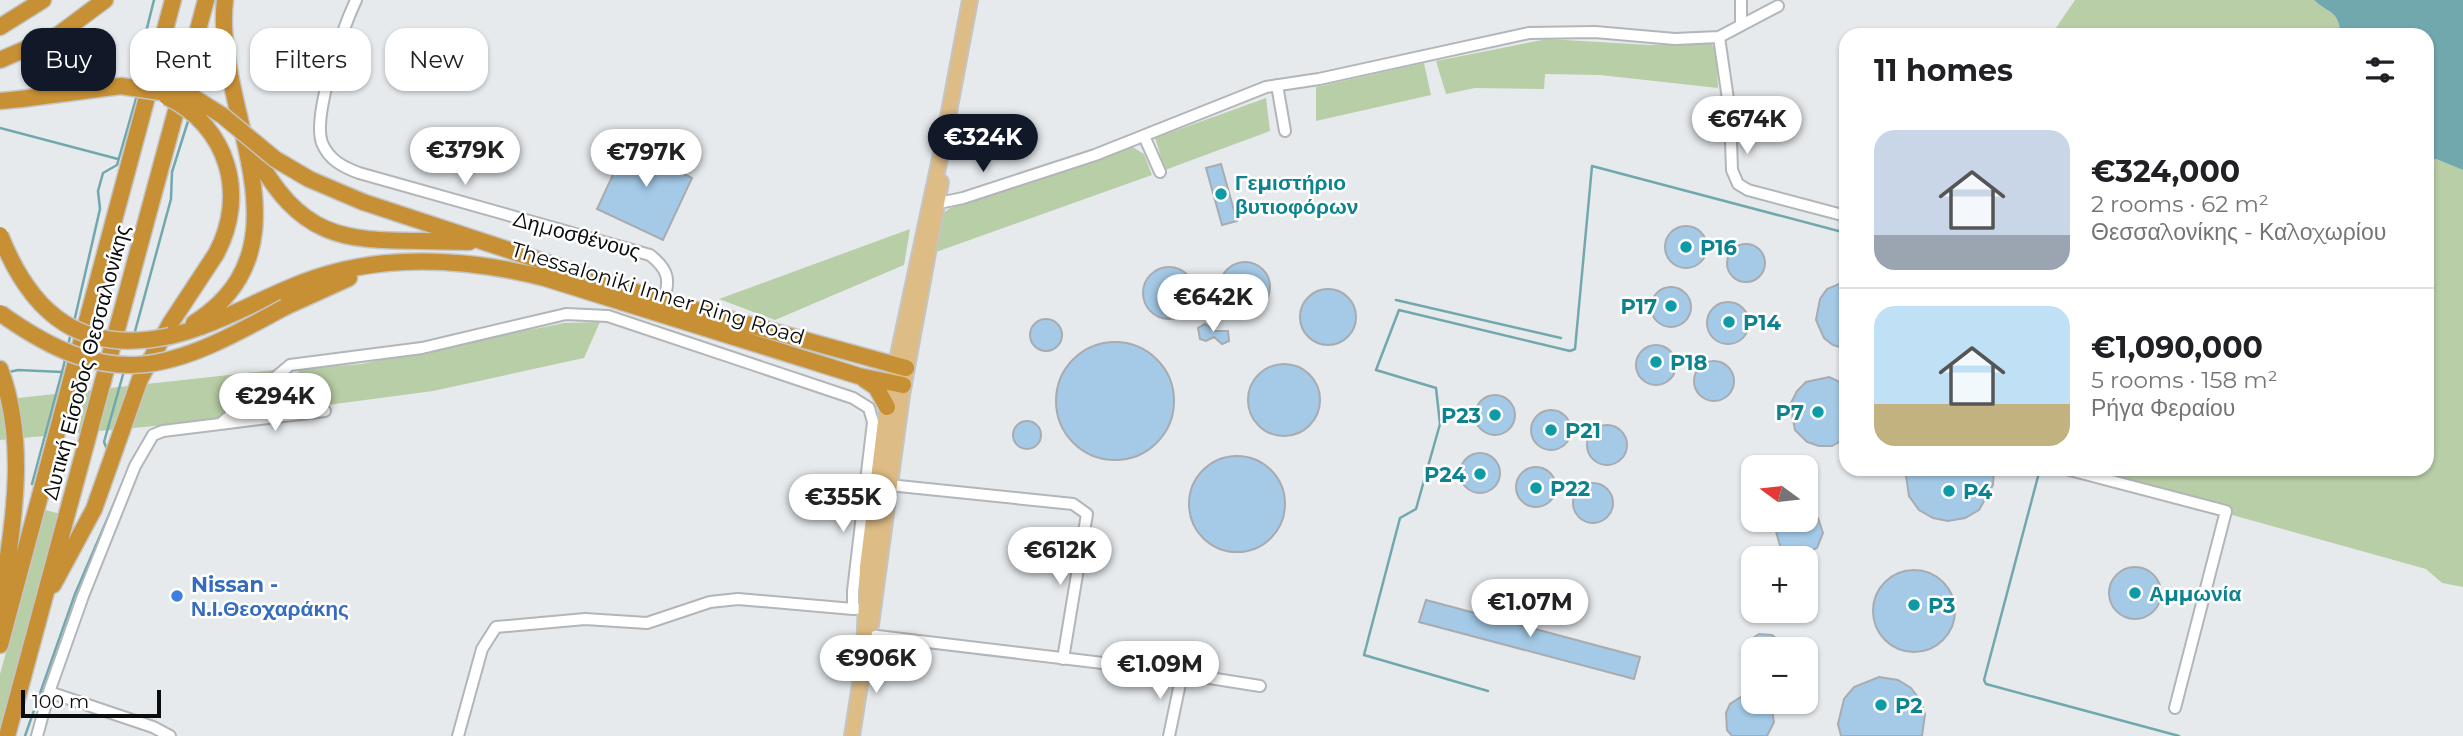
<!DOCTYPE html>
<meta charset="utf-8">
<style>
:root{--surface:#fff;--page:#f6f6f6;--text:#202124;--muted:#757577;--line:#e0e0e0;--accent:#111827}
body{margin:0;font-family:Montserrat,sans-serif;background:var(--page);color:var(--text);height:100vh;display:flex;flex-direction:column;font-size:26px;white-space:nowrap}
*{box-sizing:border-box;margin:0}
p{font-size:23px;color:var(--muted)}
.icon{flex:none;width:38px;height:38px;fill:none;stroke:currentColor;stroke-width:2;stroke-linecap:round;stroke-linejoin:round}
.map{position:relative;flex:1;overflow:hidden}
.sheet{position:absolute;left:1839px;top:28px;width:595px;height:448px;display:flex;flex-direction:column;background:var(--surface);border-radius:21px;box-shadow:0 2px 5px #0004}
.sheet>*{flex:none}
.banner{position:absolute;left:21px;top:28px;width:665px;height:63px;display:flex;gap:14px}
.needle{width:46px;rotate:285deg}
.tools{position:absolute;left:1741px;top:455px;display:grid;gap:14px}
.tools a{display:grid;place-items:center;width:77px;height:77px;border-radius:14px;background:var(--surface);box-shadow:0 2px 5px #0004;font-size:35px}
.scale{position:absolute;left:21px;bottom:18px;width:140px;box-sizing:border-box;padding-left:7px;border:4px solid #0b0c0d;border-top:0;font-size:19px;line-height:24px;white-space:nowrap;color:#0b0c0d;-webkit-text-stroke:5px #fff;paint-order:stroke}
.price{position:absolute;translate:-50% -60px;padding:0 16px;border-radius:24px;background:#fff;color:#222;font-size:23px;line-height:46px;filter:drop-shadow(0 2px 4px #0008)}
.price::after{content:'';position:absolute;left:50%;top:42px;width:21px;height:16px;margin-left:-10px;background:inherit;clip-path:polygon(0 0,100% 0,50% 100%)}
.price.active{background:var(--accent);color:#fff}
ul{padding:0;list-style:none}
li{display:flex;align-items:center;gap:21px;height:175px;padding:0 35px}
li+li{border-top:2px solid var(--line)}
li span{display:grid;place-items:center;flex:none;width:196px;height:140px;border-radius:21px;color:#555}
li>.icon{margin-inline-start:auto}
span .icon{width:84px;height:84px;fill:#fffc;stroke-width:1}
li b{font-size:30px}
h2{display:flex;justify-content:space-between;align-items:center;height:84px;padding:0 35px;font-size:30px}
.pill{padding:0 24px;border-radius:21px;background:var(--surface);box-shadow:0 2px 5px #0004;font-size:24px;line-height:63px}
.pill.active{background:var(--accent);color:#fff}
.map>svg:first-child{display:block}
</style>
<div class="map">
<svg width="2463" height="736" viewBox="0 0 2463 736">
<rect width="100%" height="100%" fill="#e6eaed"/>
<path fill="#b8cea7" d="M2075 0H2314C2330 15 2338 9 2341 35H2051Z
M1547 39 1650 45 1709 42 1716 49 1718 88 1600 75 1545 74 1544 89 1475 88 1446 94 1436 61Z
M1424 63 1431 95 1316 121V87Z
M1266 98 1270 131 1165 170 1155 138Z
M1131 146 1144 154 1152 175 936 252 939 216 950 208Z
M2436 159 2463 170V587L2442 583 2426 569 2067 469H2427V160Z
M910 229 904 265 775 320 719 299Z
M600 322 584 358 433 391 245 416 302 369 361 364 564 323Z
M274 370C256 389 237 413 211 421L0 440V400Z
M45 510 61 514 0 736V674Z"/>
<path fill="#71a8ae" d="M2314 0H2463V170L2436 159 2427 160V35H2341C2338 9 2330 15 2314 0Z"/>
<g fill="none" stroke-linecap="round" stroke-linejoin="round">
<path stroke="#71a8ae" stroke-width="2.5" d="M140 82V56L154 0
M197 91 210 47
M0 128 118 159
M1396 300 1561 338
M74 322 100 209 98 191 103 173 117 165 137 95
M134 335 171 199 172 172 189 118
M68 346 71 332
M9 372 18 370 62 372 66 356
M107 449 104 442 124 371
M2040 469 1984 680 1986 684 2179 736
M32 484 62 372
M1488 691 1364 655 1400 518 1416 509 1440 424 1436 388 1376 370 1399 310 1570 351 1575 349 1592 166 1846 233
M25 736 75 594 121 487"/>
</g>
<path fill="#a4cae7" stroke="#a8abaf" stroke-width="2" d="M631 136 686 165 682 173 692 178 663 240 597 209Z
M1221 164 1237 221 1222 225 1206 168Z
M1665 247a21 21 0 1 1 42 0a21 21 0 1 1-42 0Z
M1727 263a19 19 0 1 1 38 0a19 19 0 1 1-38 0Z
M1220 287a25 25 0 1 1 50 0a25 25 0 1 1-50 0Z
M1143 293a26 26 0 1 1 52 0a26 26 0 1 1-52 0Z
M1846 281V349L1833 345 1824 338 1816 320 1820 299 1827 289Z
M1651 307a20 20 0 1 1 40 0a20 20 0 1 1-40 0Z
M1300 317a28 28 0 1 1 56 0a28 28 0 1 1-56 0Z
M1707 323a21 21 0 1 1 42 0a21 21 0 1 1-42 0Z
M1030 335a16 16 0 1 1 32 0a16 16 0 1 1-32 0Z
M1205 324 1215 331H1228L1229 341 1222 344 1214 337 1206 341 1200 339 1198 328Z
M1056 401a59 59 0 1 1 118 0a59 59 0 1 1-118 0Z
M1636 365a20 20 0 1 1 40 0a20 20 0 1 1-40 0Z
M1694 381a20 20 0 1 1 40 0a20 20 0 1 1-40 0Z
M1248 400a36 36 0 1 1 72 0a36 36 0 1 1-72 0Z
M1829 377 1846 385V438L1832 446H1819L1807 442 1795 430 1790 405 1797 391 1806 382Z
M1475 415a20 20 0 1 1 40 0a20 20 0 1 1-40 0Z
M1531 430a20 20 0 1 1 40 0a20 20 0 1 1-40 0Z
M1013 435a14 14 0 1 1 28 0a14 14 0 1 1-28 0Z
M1587 445a20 20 0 1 1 40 0a20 20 0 1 1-40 0Z
M1460 473a20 20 0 1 1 40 0a20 20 0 1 1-40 0Z
M1189 504a48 48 0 1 1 96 0a48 48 0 1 1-96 0Z
M1516 487a20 20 0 1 1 40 0a20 20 0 1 1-40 0Z
M1905 469H1994L1993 485 1979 510 1965 518 1948 521 1933 518 1919 510 1909 496Z
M1573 503a20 20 0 1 1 40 0a20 20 0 1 1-40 0Z
M1806 507 1818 518 1823 533 1817 548 1797 556 1781 549 1775 528 1778 520H1806Z
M2109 593a26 26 0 1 1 52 0a26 26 0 1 1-52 0Z
M1873 611a41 41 0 1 1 82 0a41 41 0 1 1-82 0Z
M1426 600 1640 657 1634 679 1419 622Z
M1758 611H1805V615L1782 619 1758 615Z
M1759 634 1772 635 1790 649H1754V680L1745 670 1742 654 1747 642Z
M1879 677 1898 680 1911 688 1920 700 1925 714 1922 736H1841L1838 724 1844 699 1854 687Z
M1744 695H1754V702H1767L1772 709 1774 722 1767 736H1732L1727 730 1726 713 1730 704Z"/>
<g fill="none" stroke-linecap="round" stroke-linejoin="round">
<g stroke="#b2b6b9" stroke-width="14">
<path id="minor" d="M356 0C343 28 312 115 322 143 329 160 343 167 359 173L650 255C668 269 671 280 663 301
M1741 24V0
M1719 37 1730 113 1732 170 1738 184 1748 190 1846 216
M1277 85 1285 131
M1144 136 1160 172
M939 203 963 198 1095 155 1266 87 1319 79 1529 33 1595 32 1675 39 1719 37 1778 6
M220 424 325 411
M2066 469 2226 511 2175 708
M889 485 1073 504 1087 514 1063 659
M869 635 1153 669 1260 686
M49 692 153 727 170 736
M37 736 49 692 83 596 135 466 153 435 163 431 220 424 290 365 422 348 566 314 608 316 853 398 869 408 873 422 853 591V609L871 608
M458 736 482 649 496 627 585 619 647 623 710 602 738 599 853 609
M1169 736 1182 674"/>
</g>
<g stroke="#c4c5c5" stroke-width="18">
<path id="major" d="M871 625 902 395 941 182
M852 736 864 659 867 567 887 407 943 144 970 0"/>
</g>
<g stroke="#c4c5c5" stroke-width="19">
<path id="highway" d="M0 27 43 0
M0 60 58 35 105 0
M0 101 21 99
M252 149C309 258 363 237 469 242
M363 202 663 301 906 368
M285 307 349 278
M194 323C318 244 212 109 225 0
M170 336C214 326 252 303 294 286 374 252 462 257 545 278L859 376 903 385
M0 369C29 446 12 529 0 608
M864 379 876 387 887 407
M53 585 94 509 140 379 170 324 216 254
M0 645 173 0
M7 736 206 0"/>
</g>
<use href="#minor" stroke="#fff" stroke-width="10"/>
<use href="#major" stroke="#debc86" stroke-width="14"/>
<use href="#highway" stroke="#c89035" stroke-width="16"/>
<g stroke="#c4c5c5" stroke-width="19" stroke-linecap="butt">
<path id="highway-bridge" d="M167 97C228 126 248 195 216 254
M21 99 121 86 193 97 223 116 275 159 309 179 363 202
M0 235C32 316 82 355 170 336
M0 313C114 395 171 370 285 307"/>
</g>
<use href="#highway-bridge" stroke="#c89035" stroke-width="16"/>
</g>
<g fill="#0f9aa8" stroke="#fff" stroke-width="2.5">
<circle cx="1221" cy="194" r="7"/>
<circle cx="1686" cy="247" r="7"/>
<circle cx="1671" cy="306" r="7"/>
<circle cx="1729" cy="322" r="7"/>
<circle cx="1656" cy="362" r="7"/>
<circle cx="1818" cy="412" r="7"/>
<circle cx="1495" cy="415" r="7"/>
<circle cx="1551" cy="430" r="7"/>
<circle cx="1480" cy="474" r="7"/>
<circle cx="1536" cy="488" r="7"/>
<circle cx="1949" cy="491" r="7"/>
<circle cx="2135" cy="593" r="7"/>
<circle cx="1914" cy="605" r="7"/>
<circle cx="1881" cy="705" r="7"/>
</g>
<circle fill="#3f7fe0" stroke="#fff" stroke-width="2.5" cx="177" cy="596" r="7"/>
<g text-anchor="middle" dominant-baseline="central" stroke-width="5" stroke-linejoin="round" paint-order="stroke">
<g font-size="21" font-weight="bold" fill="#0d838f" stroke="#fff" text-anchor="start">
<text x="1235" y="182">Γεμιστήριο<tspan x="1235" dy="24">βυτιοφόρων</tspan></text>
<text x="1700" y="247">P16</text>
<text x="1657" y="306" text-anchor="end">P17</text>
<text x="1743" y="322">P14</text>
<text x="1670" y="362">P18</text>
<text x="1804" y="412" text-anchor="end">P7</text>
<text x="1481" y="415" text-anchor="end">P23</text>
<text x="1565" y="430">P21</text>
<text x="1466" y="474" text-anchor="end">P24</text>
<text x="1550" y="488">P22</text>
<text x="1963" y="491">P4</text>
<text x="2149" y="593">Αμμωνία</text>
<text x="1928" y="605">P3</text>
<text x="1895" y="705">P2</text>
</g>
<g font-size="21" fill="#0b0c0d" stroke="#fff">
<text transform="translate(577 235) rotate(15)">Δημοσθένους</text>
<text transform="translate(658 293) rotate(17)">Thessaloniki Inner Ring Road</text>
<text transform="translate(86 362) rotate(-75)">Δυτική Είσοδος Θεσσαλονίκης</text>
</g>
<g font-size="21" font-weight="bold" fill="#366cbe" stroke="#fff" text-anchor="start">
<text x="191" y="584">Nissan -<tspan x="191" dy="24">Ν.Ι.Θεοχαράκης</tspan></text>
</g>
</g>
</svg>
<div class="tools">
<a><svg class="needle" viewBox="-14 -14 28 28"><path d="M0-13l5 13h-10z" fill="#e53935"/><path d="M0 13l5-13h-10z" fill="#757577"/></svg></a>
<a>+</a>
<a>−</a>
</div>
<div class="scale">100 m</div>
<b class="price" style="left:1747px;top:156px">€674K</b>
<b class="price active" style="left:983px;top:174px">€324K</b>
<b class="price" style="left:465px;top:187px">€379K</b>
<b class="price" style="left:646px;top:189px">€797K</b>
<b class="price" style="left:1213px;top:334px">€642K</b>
<b class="price" style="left:275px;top:433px">€294K</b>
<b class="price" style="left:843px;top:534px">€355K</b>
<b class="price" style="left:1060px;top:587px">€612K</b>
<b class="price" style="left:1530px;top:639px">€1.07M</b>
<b class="price" style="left:876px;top:695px">€906K</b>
<b class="price" style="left:1160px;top:701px">€1.09M</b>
<div class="banner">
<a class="pill active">Buy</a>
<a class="pill">Rent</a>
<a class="pill">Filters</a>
<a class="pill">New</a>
</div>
<section class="sheet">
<h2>11 homes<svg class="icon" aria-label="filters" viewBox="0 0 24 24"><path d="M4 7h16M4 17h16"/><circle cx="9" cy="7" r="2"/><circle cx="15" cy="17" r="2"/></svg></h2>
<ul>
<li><span style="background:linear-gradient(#c9d6e8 75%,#9aa5b1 0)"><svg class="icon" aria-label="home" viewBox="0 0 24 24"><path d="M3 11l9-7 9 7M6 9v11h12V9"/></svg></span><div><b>€324,000</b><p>2 rooms · 62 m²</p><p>Θεσσαλονίκης - Καλοχωρίου</p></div></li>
<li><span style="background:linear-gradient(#bfe0f5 70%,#c2b280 0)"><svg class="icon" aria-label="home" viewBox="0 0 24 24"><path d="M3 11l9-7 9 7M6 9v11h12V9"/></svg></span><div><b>€1,090,000</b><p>5 rooms · 158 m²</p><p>Ρήγα Φεραίου</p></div></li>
</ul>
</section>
</div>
